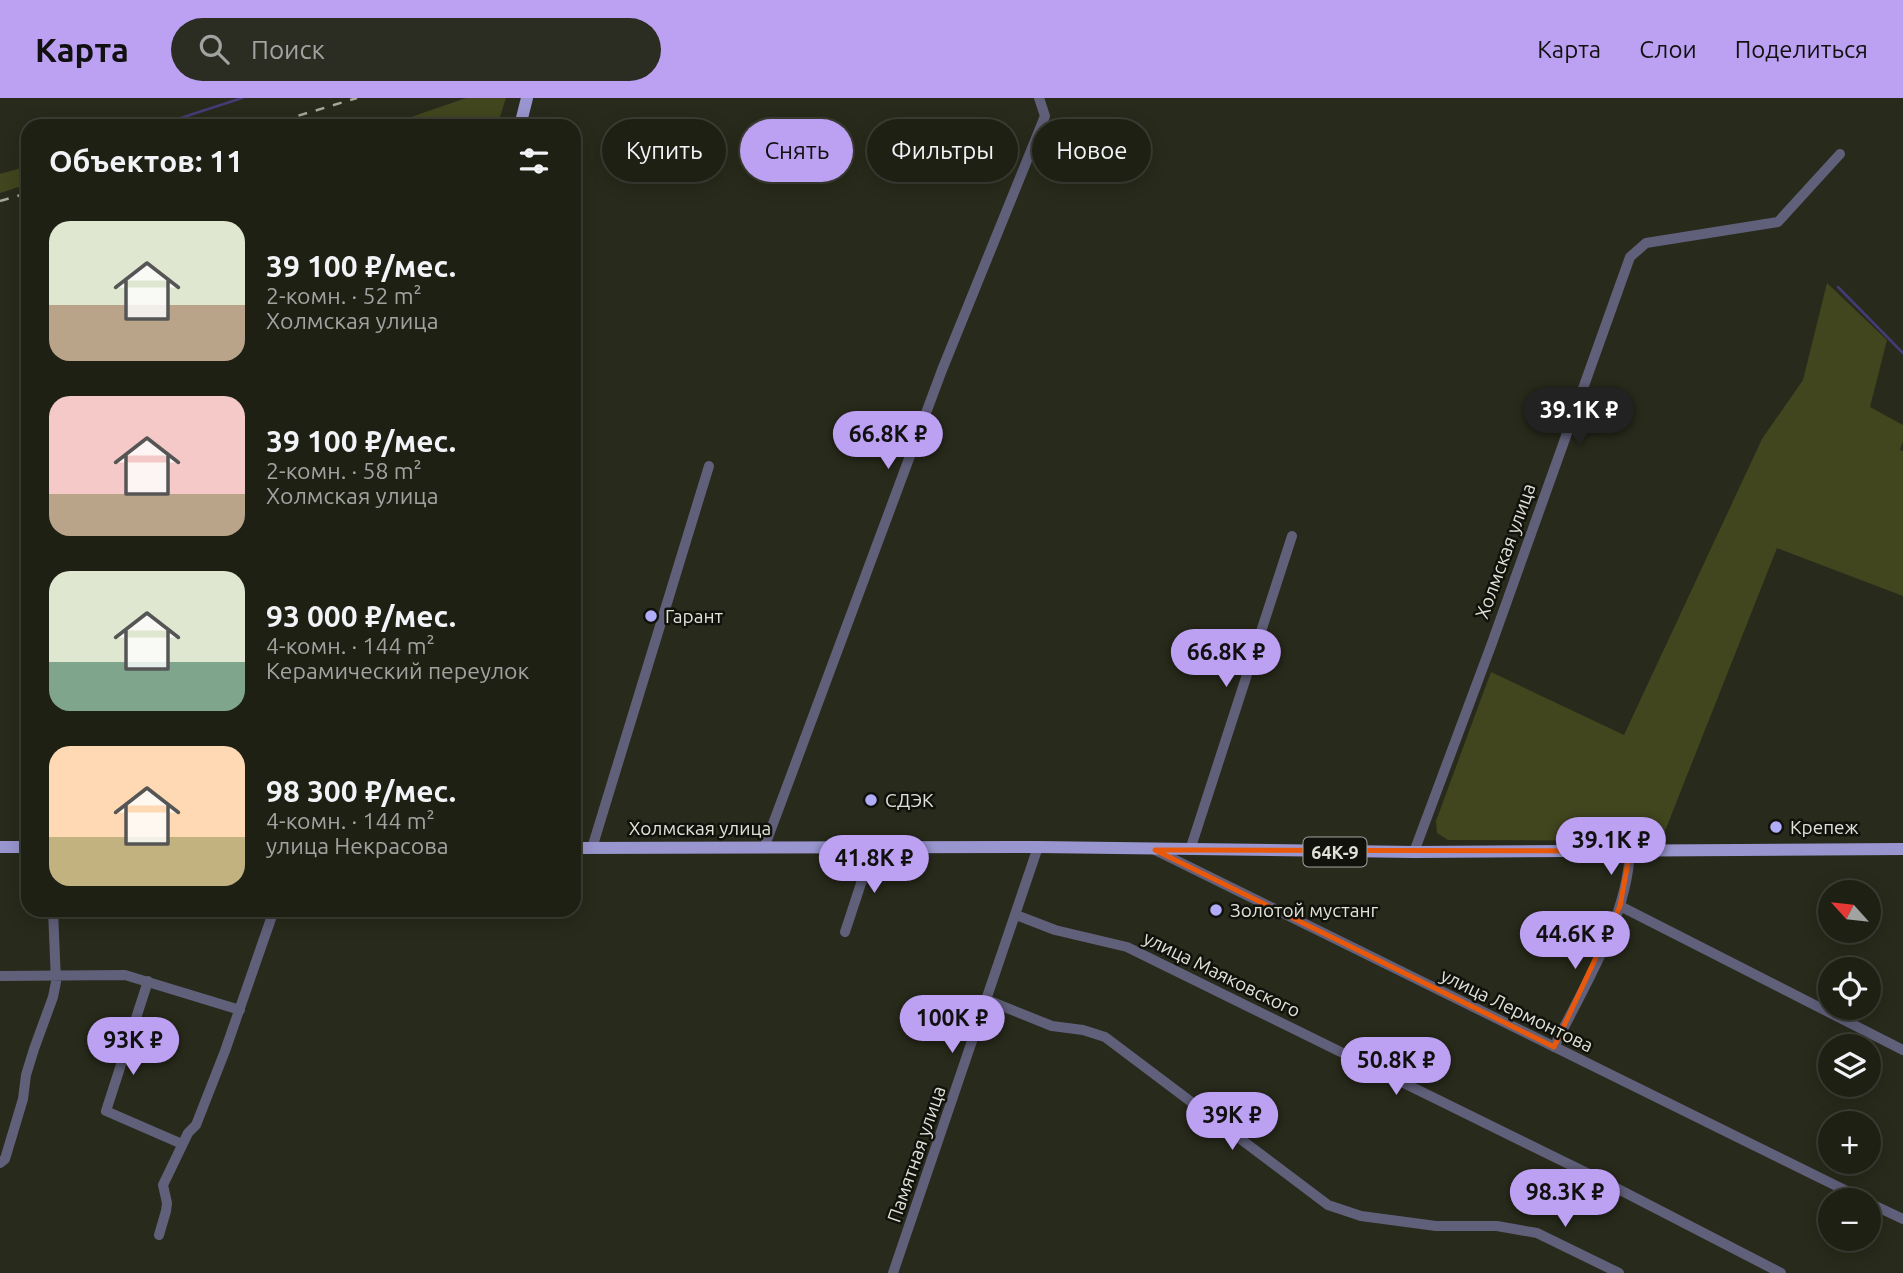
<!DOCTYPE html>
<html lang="ru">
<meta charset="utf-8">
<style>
:root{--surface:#1e2014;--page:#2b2d22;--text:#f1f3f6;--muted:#a1a3a0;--line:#3c3e34;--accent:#bca0f2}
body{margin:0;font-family:Ubuntu,sans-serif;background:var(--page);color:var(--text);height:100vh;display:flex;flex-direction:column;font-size:26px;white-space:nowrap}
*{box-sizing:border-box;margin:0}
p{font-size:23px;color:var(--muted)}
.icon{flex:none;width:38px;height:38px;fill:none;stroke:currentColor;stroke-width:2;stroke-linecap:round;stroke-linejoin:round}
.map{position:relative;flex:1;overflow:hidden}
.drawer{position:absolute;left:21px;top:21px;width:560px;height:798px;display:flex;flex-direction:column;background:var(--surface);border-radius:21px;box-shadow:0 4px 18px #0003,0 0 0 2px var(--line)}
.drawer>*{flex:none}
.top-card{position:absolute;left:602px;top:21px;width:665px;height:63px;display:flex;gap:14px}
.needle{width:46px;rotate:297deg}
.controls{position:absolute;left:1818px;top:782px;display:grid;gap:14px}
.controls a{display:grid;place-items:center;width:63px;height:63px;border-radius:50%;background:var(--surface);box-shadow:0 4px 18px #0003,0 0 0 2px var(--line);font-size:35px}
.price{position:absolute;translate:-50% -60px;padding:0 16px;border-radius:24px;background:var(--accent);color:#111;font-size:23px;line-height:46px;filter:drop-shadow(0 2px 4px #0008)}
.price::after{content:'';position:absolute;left:50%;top:42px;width:21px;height:16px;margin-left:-10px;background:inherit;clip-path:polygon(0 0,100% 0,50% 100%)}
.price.current{background:#222;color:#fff}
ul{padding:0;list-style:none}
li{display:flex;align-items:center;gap:21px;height:175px;padding:0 28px}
li span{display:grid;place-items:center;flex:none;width:196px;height:140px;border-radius:21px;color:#555}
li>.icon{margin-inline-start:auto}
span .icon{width:84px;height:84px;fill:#fffc;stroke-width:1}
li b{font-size:30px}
h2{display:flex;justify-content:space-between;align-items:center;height:84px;padding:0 28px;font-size:30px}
.chip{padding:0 24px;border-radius:32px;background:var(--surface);box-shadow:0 4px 18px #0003,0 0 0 2px var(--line);font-size:24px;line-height:63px}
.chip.current{background:var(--accent);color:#111}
header{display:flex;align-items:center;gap:42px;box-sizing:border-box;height:98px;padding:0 35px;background:var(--accent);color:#111}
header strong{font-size:33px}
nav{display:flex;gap:38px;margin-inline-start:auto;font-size:24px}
.search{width:490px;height:63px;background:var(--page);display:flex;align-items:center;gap:18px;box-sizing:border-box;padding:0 24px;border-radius:38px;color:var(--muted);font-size:26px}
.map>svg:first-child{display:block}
</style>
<header>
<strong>Карта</strong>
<div class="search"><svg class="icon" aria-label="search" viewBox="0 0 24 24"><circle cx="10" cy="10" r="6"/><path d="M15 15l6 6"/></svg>Поиск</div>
<nav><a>Карта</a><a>Слои</a><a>Поделиться</a></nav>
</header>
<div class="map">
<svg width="1903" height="1175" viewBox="0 0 1903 1175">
<rect width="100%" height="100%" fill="#282a1b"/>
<path fill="#42461e" d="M466 0H506L497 28H385Z
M28 68V86L0 95V76Z
M1827 185 1887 242 1870 309 1903 327V343L1900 352 1903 353V498L1777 450 1661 743 1448 742 1437 735 1436 723 1491 574 1624 637 1762 341 1803 282Z"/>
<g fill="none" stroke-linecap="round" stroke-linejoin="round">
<path stroke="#443c77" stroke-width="2.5" d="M156 28 242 0
M1838 189 1903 255"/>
<path stroke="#61607b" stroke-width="10" d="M592 750 709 368
M764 750 942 272 1045 18 1039 0
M1155 752 1865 1102
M1190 752 1292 438
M1414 754 1492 545 1630 159 1646 145 1778 124 1840 56
M1620 808 1903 952
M1016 817 1055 832 1127 849 1591 1077 1781 1175
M845 834 873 749
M0 878 125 877 240 912
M148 883 106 1013 182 1046
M987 902 1052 928 1083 932 1105 939 1328 1107 1361 1118 1436 1128H1497L1537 1135 1619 1175
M1554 949C1583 890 1627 821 1630 753
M0 1065 5 1061 23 1001 26 977 34 951 53 899 56 884 53 812
M1869 1105 1903 1121
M159 1137 166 1113 167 1105 163 1087 188 1035 196 1027 225 953 274 812
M893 1175 1038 749"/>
<path stroke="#9996cf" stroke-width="12" d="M520 28 527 0
M0 749H28
M574 750 1038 749 1414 754 1903 751"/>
<path stroke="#a6a89c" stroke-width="2.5" stroke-dasharray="9 9" stroke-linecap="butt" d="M264 28 357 0
M0 103 28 95"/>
</g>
<path fill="none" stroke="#e8590c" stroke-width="5" stroke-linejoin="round" d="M1155 752H1190L1630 753 1620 808 1554 949Z"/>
<g fill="#b2adf9" stroke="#11120b" stroke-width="2.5">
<circle cx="651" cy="518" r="7"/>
<circle cx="871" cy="702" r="7"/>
<circle cx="1776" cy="729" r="7"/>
<circle cx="1216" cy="812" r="7"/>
</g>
<g text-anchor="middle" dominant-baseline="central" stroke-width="5" stroke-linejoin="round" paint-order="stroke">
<rect fill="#11120b" stroke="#a2a49a" stroke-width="2" x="1303.5" y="739.5" width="63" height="29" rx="5"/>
<g font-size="18" font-weight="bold" fill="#e0e2d8">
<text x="1335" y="754">64К-9</text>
</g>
<g font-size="19" fill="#e0e2d8" stroke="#11120b">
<text transform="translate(1505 453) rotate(-70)">Холмская улица</text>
<text x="700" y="730">Холмская улица</text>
<text transform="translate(1222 876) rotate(26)">улица Маяковского</text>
<text transform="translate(1517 912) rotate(26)">улица Лермонтова</text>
<text transform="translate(916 1056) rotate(-71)">Памятная улица</text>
</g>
<g font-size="19" fill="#e0e2d8" stroke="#11120b" text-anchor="start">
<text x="665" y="518">Гарант</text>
<text x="885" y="702">СДЭК</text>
<text x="1790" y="729">Крепеж</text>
<text x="1230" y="812">Золотой мустанг</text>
</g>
</g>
</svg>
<div class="controls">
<a><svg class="needle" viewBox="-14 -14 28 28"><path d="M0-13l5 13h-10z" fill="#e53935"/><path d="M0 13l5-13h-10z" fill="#a1a3a0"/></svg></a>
<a><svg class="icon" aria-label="locate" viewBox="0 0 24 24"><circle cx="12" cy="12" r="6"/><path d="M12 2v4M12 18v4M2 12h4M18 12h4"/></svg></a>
<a><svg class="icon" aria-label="layers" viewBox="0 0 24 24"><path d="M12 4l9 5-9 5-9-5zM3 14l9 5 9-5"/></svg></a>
<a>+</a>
<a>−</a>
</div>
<b class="price current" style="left:1579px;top:349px">39.1K ₽</b>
<b class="price" style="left:888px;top:373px">66.8K ₽</b>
<b class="price" style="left:1226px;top:591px">66.8K ₽</b>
<b class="price" style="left:1611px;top:779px">39.1K ₽</b>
<b class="price" style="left:874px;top:797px">41.8K ₽</b>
<b class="price" style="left:1575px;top:873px">44.6K ₽</b>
<b class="price" style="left:952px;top:957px">100K ₽</b>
<b class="price" style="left:133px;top:979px">93K ₽</b>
<b class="price" style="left:1396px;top:999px">50.8K ₽</b>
<b class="price" style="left:1232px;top:1054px">39K ₽</b>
<b class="price" style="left:1565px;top:1131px">98.3K ₽</b>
<div class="top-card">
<a class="chip">Купить</a>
<a class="chip current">Снять</a>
<a class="chip">Фильтры</a>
<a class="chip">Новое</a>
</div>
<section class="drawer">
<h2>Объектов: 11<svg class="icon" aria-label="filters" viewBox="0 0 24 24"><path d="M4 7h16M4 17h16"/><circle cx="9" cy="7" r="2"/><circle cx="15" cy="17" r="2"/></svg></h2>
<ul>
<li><span style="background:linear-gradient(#dfe7d0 60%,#b9a48a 0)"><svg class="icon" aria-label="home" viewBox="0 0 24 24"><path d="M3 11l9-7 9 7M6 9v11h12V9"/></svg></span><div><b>39 100 ₽/мес.</b><p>2-комн. · 52 m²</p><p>Холмская улица</p></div></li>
<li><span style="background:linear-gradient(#f6c9c9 70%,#b9a48a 0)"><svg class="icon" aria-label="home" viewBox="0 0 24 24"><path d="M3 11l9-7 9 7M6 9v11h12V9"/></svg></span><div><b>39 100 ₽/мес.</b><p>2-комн. · 58 m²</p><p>Холмская улица</p></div></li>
<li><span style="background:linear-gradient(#dfe7d0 65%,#7fa58c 0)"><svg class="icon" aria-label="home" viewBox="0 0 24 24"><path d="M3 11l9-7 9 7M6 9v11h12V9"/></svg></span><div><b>93 000 ₽/мес.</b><p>4-комн. · 144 m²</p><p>Керамический переулок</p></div></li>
<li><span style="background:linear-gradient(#ffd9b3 65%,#c2b280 0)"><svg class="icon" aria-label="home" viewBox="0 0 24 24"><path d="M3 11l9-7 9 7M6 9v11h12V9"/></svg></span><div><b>98 300 ₽/мес.</b><p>4-комн. · 144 m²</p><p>улица Некрасова</p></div></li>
</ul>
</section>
</div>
